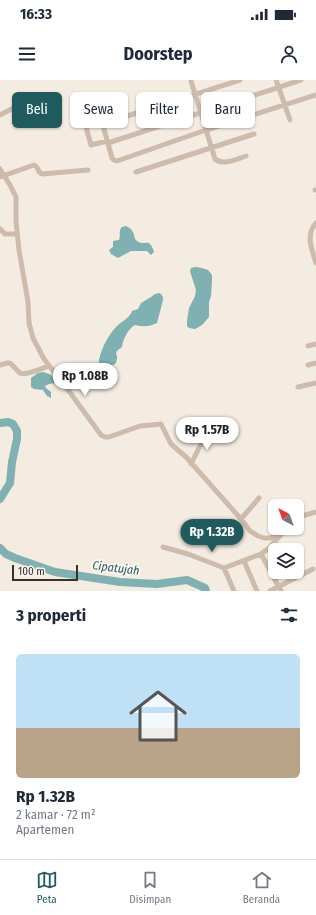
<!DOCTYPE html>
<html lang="id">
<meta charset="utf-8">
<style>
:root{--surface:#fff;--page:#f2f2f3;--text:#1f2937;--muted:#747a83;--line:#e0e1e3;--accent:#1f5a5e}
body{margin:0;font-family:"Fira Sans Condensed",sans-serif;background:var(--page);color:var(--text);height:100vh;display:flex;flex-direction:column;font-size:15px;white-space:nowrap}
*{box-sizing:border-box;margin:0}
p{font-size:13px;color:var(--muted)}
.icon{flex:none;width:22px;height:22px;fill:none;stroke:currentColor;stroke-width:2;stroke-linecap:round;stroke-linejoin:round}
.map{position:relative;height:511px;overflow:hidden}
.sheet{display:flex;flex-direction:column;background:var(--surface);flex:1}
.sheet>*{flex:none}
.guide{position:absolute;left:12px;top:12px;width:292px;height:36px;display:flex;gap:8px}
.needle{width:26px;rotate:319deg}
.fabs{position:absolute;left:268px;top:419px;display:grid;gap:8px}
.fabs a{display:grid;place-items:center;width:36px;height:36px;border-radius:6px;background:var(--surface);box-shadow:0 1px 3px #0004;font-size:20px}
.scale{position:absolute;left:12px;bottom:10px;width:66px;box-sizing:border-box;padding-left:4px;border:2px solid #3b302b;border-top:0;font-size:11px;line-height:14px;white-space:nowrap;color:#3b302b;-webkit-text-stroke:3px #fbf5ee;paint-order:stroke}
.price{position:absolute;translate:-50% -34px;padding:0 9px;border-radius:14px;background:#fff;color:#222;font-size:13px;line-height:26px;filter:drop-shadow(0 1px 2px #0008)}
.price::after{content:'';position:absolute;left:50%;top:24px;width:12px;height:9px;margin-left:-6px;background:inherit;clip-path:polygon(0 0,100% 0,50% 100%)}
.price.active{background:var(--accent);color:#fff}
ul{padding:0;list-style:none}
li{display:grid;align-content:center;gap:8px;height:212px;padding:0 16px}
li+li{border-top:1px solid var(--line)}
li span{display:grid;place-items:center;height:124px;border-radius:6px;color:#555}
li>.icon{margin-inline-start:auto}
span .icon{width:72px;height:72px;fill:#fffc;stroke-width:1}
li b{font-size:17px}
h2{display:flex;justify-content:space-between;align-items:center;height:48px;padding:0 16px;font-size:17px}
.pill{padding:0 14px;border-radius:6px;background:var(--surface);box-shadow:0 1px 3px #0004;font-size:14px;line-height:36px}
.pill.active{background:var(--accent);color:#fff}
.status{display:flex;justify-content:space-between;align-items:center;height:28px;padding:0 20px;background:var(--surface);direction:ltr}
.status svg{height:11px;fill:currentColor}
header{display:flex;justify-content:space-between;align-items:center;height:52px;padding:0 16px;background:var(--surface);font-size:18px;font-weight:700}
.dock{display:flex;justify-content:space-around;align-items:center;height:56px;border-top:1px solid var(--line);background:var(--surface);font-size:11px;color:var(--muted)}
.dock a{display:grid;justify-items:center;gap:2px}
.dock .active{color:var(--accent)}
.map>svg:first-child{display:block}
</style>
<div class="status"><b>16:33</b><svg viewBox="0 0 49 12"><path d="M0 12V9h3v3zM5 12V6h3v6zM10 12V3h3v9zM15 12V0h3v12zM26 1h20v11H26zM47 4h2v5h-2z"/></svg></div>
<header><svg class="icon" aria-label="menu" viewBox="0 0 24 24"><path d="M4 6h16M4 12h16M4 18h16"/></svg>Doorstep<svg class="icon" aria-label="person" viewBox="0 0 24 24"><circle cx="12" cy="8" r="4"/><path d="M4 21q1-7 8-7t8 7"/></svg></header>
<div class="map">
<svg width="316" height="511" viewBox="0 0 316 511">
<rect width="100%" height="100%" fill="#f4ebe1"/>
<path fill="#7fb0b2" d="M126 146C137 151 132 157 137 161 145 167 149 156 154 172L151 175 147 171H131L118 178 111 174 109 170 113 167V161L119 160C121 155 118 151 122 147Z
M195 187 202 188 208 190 212 195V201L211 216 209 222V237L202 245 195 249 189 248 187 246V241L189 228 195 216 196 210 190 191 191 188Z
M159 213 161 214 163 217V220L157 243C148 247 144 247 135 245 128 249 123 259 122 267 119 270 117 269 116 274 118 277 117 279 116 283 109 288 108 289 106 299L104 300 102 299C92 284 106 257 117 246 122 241 130 238 132 231L138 229 141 223 151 217 155 214Z
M43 292C50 294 53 295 56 301L55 303 49 304 45 306 46 308 51 312V318L47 316 43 310 34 309 31 307V298L38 293Z"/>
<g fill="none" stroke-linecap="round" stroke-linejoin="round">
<path stroke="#7fb0b2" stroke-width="8" d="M0 343 8 342 13 344 17 351V359L12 382 10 403 0 419
M0 468 6 474 15 478 55 492 120 502 157 504 187 500 205 508 206 511"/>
<path stroke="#cdbbac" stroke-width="5" d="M276 0 290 40
M191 1 215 79C223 86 237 79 246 76
M99 31 112 78 114 80 117 81 206 50 316 15
M0 35 21 24 29 21 47 19
M102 44 240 0
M86 47 91 65 107 61
M108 63 301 0
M0 89 10 105 16 117V141L19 170 28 222 29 243 33 258 44 279 71 314 101 355 105 357H109L140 346 161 344 171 364 186 377 241 439 250 451 258 456 264 458H270L281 455
M136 92 254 54
M0 97 34 85C39 87 37 92 42 94L88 90
M315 110H316
M0 149 5 154H17
M316 183C312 170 305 155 316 143
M308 266 316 264
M0 285 7 283H10C13 285 16 290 20 293 25 296 43 288 49 286
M308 285 316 283
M298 307 316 303
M191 384 207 352
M297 438 302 436 316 432
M241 439 259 418
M163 467 188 474 224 488 234 511
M261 474 281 511
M244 481 257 511
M224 488 261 474 269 468 287 448
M270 511 313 489"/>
</g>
<g text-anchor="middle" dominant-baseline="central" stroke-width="4" stroke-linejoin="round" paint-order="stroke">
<g font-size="12" font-style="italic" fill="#1f5a5e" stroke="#fbf5ee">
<text transform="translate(116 488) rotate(7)">Cipatujah</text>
</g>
</g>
</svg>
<div class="fabs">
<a><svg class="needle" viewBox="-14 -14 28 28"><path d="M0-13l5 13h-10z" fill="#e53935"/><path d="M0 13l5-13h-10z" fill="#747a83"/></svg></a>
<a><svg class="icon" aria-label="layers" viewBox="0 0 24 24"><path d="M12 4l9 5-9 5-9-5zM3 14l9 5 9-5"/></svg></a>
</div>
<div class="scale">100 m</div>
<b class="price" style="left:85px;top:317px">Rp 1.08B</b>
<b class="price" style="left:207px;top:371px">Rp 1.57B</b>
<b class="price active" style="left:212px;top:473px">Rp 1.32B</b>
<div class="guide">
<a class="pill active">Beli</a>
<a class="pill">Sewa</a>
<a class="pill">Filter</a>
<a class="pill">Baru</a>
</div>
</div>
<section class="sheet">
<h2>3 properti<svg class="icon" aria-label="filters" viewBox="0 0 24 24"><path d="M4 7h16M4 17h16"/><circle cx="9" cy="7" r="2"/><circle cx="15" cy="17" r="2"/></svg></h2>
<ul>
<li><span style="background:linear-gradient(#bfe0f5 60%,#b9a48a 0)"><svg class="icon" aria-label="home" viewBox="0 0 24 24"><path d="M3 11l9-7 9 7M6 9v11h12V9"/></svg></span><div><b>Rp 1.32B</b><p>2 kamar · 72 m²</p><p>Apartemen</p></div></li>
</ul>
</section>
<nav class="dock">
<a class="active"><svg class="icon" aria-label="map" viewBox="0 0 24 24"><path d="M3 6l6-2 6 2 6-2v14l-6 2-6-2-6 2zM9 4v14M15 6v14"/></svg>Peta</a>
<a><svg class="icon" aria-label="saved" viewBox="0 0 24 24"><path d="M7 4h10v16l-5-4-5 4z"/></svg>Disimpan</a>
<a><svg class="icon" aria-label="home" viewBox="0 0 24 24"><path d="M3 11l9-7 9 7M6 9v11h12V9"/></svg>Beranda</a>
</nav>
